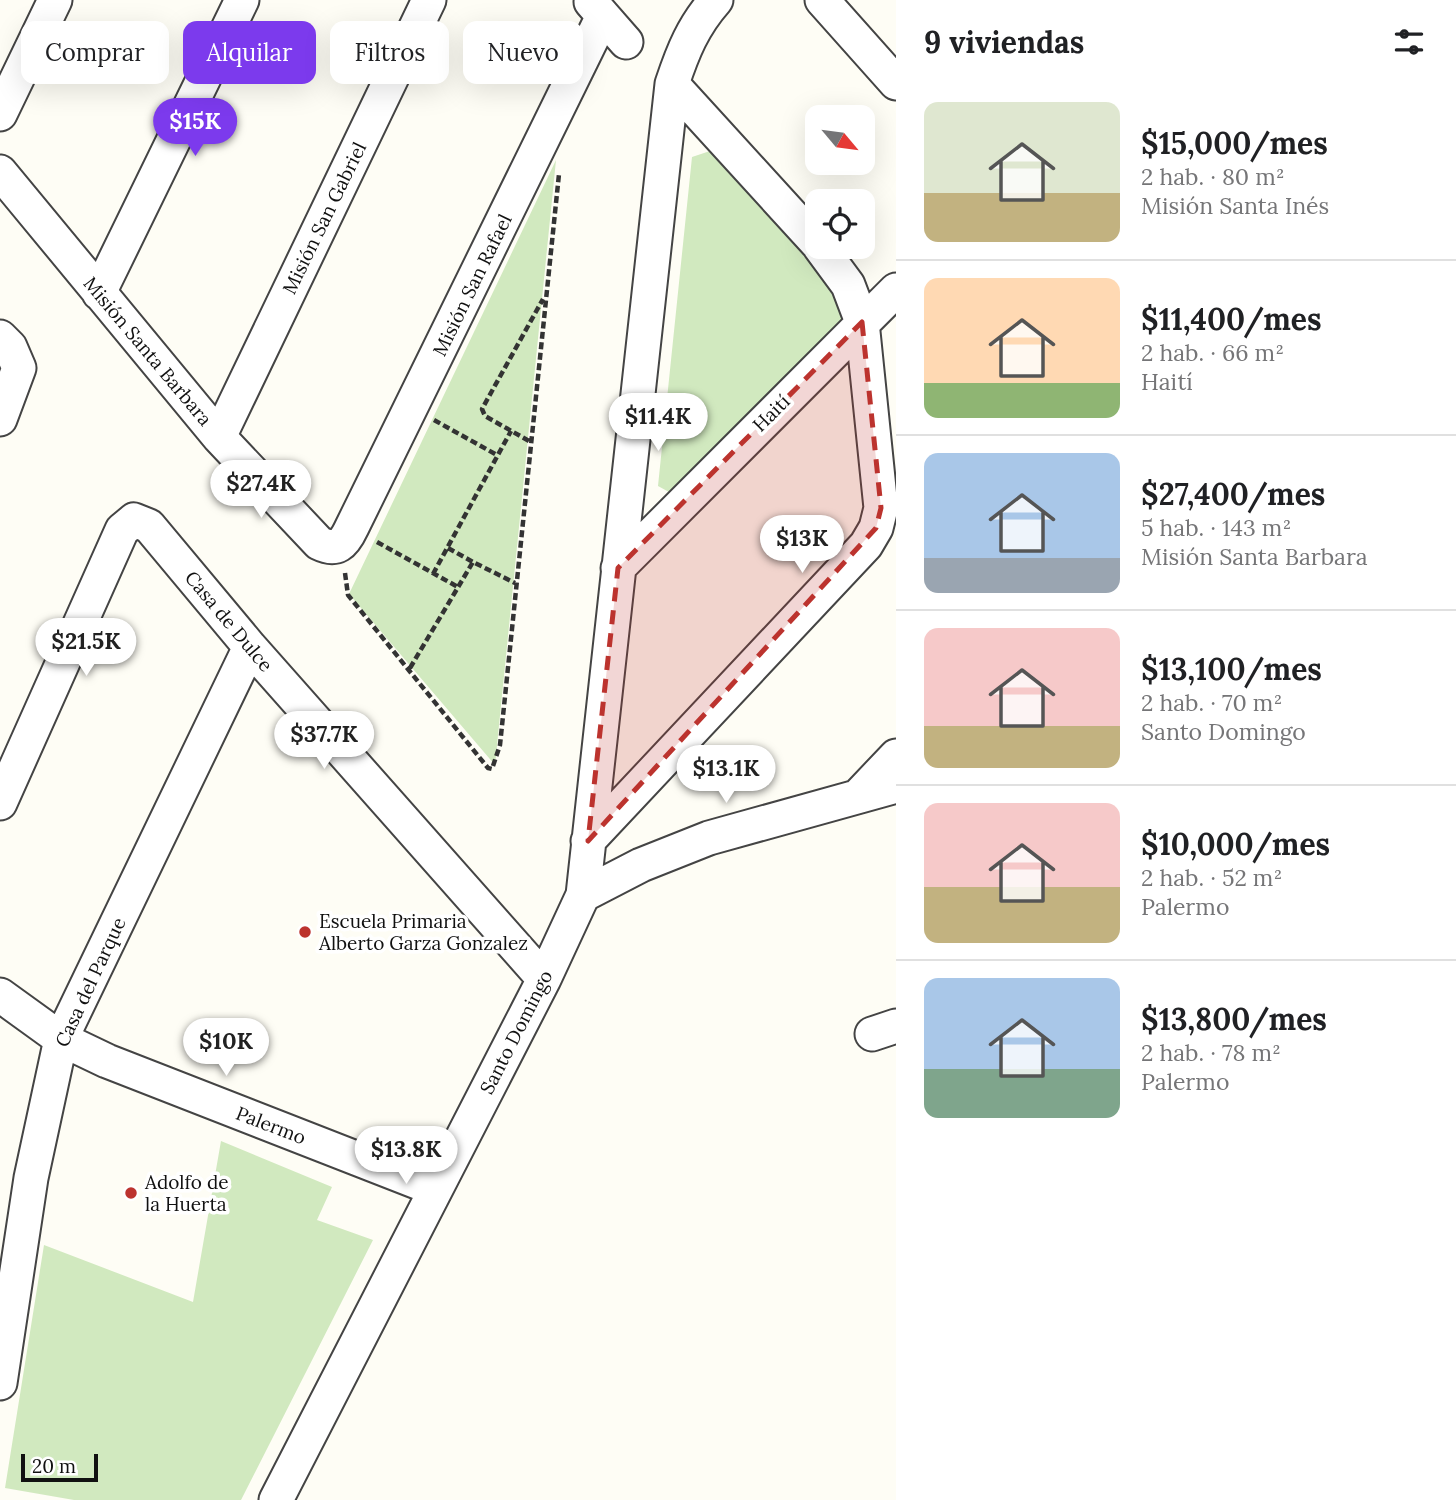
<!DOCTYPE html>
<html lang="es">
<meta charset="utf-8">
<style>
:root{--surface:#fff;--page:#f2f2f2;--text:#202124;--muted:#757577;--line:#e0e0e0;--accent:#7c3aed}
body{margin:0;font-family:Lora,serif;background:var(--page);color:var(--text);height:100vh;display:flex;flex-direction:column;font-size:26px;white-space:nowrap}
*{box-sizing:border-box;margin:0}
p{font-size:23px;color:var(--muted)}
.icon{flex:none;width:38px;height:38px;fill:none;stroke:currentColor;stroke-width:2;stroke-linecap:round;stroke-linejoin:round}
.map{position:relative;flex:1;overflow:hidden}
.drawer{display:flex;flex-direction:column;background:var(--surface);width:560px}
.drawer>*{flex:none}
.banner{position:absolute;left:21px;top:21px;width:665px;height:63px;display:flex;gap:14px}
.needle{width:46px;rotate:119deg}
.buttons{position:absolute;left:805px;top:105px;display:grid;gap:14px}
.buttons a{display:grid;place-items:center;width:70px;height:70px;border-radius:14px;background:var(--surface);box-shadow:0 7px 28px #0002;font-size:35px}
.scale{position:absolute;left:21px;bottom:18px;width:77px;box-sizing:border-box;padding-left:7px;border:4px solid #111;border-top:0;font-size:19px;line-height:24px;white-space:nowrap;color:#111;-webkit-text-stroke:5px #fff;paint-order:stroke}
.price{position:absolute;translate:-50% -60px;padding:0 16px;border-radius:24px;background:#fff;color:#222;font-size:23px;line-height:46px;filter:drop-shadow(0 2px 4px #0008)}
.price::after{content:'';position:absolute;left:50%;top:42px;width:21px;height:16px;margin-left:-10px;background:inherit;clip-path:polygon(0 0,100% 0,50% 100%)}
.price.on{background:var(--accent);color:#fff}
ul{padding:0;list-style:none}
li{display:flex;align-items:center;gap:21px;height:175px;padding:0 28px}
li+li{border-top:2px solid var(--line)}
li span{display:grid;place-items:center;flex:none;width:196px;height:140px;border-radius:14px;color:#555}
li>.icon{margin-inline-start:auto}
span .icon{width:84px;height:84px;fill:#fffc;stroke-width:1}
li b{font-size:30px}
h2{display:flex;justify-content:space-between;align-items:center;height:84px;padding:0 28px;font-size:30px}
.pill{padding:0 24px;border-radius:14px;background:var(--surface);box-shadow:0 7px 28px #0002;font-size:24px;line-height:63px}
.pill.on{background:var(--accent);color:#fff}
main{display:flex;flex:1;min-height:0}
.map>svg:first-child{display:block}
</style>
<main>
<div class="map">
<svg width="896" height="1500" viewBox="0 0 896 1500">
<rect width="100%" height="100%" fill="#fefdf5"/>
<path fill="#d1e9bf" d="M713 150 845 300 844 324 678 497 658 486 692 157Z
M556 160 495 765 349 594Z
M221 1141 332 1187 317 1220 373 1240 241 1500H74L5 1488 44 1245 193 1302Z"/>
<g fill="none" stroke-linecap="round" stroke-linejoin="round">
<g stroke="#444" stroke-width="37">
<path id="minor" d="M822 0 896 83
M591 2 626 42
M672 84 817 243
M0 114 55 0
M0 172 219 437 319 543C337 552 344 544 352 527L603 16
M99 293 242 0
M0 337 10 347 19 368 0 419
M219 437 429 0
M618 568 896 290
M858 796 896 756
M0 803 122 530 134 520 149 526 250 647 544 979
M588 841 866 545 876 528 881 508 862 322 848 285 820 247
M583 895 672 84C683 51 693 26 716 0
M0 995 61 1039 107 1061 435 1189
M872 1034 896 1026
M0 1383 31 1178 61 1039 250 647
M276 1500 544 979 583 895 641 865 709 838 896 786"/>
</g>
<path stroke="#333" stroke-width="4.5" stroke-dasharray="7 3.5" stroke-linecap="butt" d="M434 420 497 455
M529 441 485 416 482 409 543 299
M377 542 458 587
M448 548 473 562
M345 573 348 595 488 768 492 769 500 745 559 174
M433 574 511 431
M410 668 473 562 515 583"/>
<use href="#minor" stroke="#fff" stroke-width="33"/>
</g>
<path fill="#bc332e" fill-opacity="0.2" stroke="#bc332e" stroke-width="5" stroke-dasharray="14 9" stroke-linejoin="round" d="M862 322 881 508 876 528 588 841 618 568Z"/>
<g fill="#bc332e" stroke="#fff" stroke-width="2.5">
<circle cx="305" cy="932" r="7"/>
<circle cx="131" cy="1193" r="7"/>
</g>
<g text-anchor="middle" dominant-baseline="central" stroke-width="7" stroke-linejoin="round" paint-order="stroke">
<g font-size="19" fill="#111" stroke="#fff">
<text transform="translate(324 218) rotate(-64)">Misión San Gabriel</text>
<text transform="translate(472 285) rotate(-64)">Misión San Rafael</text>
<text transform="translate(148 351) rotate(50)">Misión Santa Barbara</text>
<text transform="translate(771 413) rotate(-45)">Haití</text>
<text transform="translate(229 621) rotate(50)">Casa de Dulce</text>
<text transform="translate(90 982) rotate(-65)">Casa del Parque</text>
<text transform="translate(516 1032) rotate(-63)">Santo Domingo</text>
<text transform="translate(271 1125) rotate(21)">Palermo</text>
</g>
<g font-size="19" fill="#111" stroke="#fff" text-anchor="start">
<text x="319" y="921">Escuela Primaria<tspan x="319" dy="22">Alberto Garza Gonzalez</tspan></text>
<text x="145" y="1182">Adolfo de<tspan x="145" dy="22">la Huerta</tspan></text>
</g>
</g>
</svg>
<div class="buttons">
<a><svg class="needle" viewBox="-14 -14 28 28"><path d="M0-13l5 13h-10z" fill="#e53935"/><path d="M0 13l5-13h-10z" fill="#757577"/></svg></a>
<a><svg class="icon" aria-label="locate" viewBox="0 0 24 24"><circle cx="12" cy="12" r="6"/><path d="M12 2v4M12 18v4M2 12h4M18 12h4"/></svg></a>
</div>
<div class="scale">20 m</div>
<b class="price on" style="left:195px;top:158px">$15K</b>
<b class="price" style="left:658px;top:453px">$11.4K</b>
<b class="price" style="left:261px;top:520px">$27.4K</b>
<b class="price" style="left:802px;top:575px">$13K</b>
<b class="price" style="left:86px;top:678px">$21.5K</b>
<b class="price" style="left:324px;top:771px">$37.7K</b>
<b class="price" style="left:726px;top:805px">$13.1K</b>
<b class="price" style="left:226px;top:1078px">$10K</b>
<b class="price" style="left:406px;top:1186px">$13.8K</b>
<div class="banner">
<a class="pill">Comprar</a>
<a class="pill on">Alquilar</a>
<a class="pill">Filtros</a>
<a class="pill">Nuevo</a>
</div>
</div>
<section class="drawer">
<h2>9 viviendas<svg class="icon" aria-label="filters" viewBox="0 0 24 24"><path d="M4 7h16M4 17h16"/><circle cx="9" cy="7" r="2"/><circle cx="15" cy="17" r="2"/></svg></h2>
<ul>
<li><span style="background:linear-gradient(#dfe7d0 65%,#c2b280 0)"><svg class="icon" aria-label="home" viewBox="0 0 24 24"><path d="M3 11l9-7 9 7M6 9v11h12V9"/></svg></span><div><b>$15,000/mes</b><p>2 hab. · 80 m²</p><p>Misión Santa Inés</p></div></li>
<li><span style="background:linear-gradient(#ffd9b3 75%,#8fb573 0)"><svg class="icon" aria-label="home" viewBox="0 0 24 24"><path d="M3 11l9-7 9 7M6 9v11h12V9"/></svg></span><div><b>$11,400/mes</b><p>2 hab. · 66 m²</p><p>Haití</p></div></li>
<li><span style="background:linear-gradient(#a9c7e8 75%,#9aa5b1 0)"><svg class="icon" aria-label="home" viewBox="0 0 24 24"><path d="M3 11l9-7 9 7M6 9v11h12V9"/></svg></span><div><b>$27,400/mes</b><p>5 hab. · 143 m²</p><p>Misión Santa Barbara</p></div></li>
<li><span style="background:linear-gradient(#f6c9c9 70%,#c2b280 0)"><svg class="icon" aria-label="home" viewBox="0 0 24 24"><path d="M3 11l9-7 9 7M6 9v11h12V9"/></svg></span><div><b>$13,100/mes</b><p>2 hab. · 70 m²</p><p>Santo Domingo</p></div></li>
<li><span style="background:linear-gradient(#f6c9c9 60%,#c2b280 0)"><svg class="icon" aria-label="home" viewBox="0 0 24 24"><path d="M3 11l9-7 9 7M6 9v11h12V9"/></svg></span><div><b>$10,000/mes</b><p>2 hab. · 52 m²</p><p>Palermo</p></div></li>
<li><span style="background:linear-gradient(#a9c7e8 65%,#7fa58c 0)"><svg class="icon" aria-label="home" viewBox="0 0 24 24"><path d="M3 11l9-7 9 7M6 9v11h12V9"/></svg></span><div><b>$13,800/mes</b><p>2 hab. · 78 m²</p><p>Palermo</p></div></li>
</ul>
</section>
</main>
